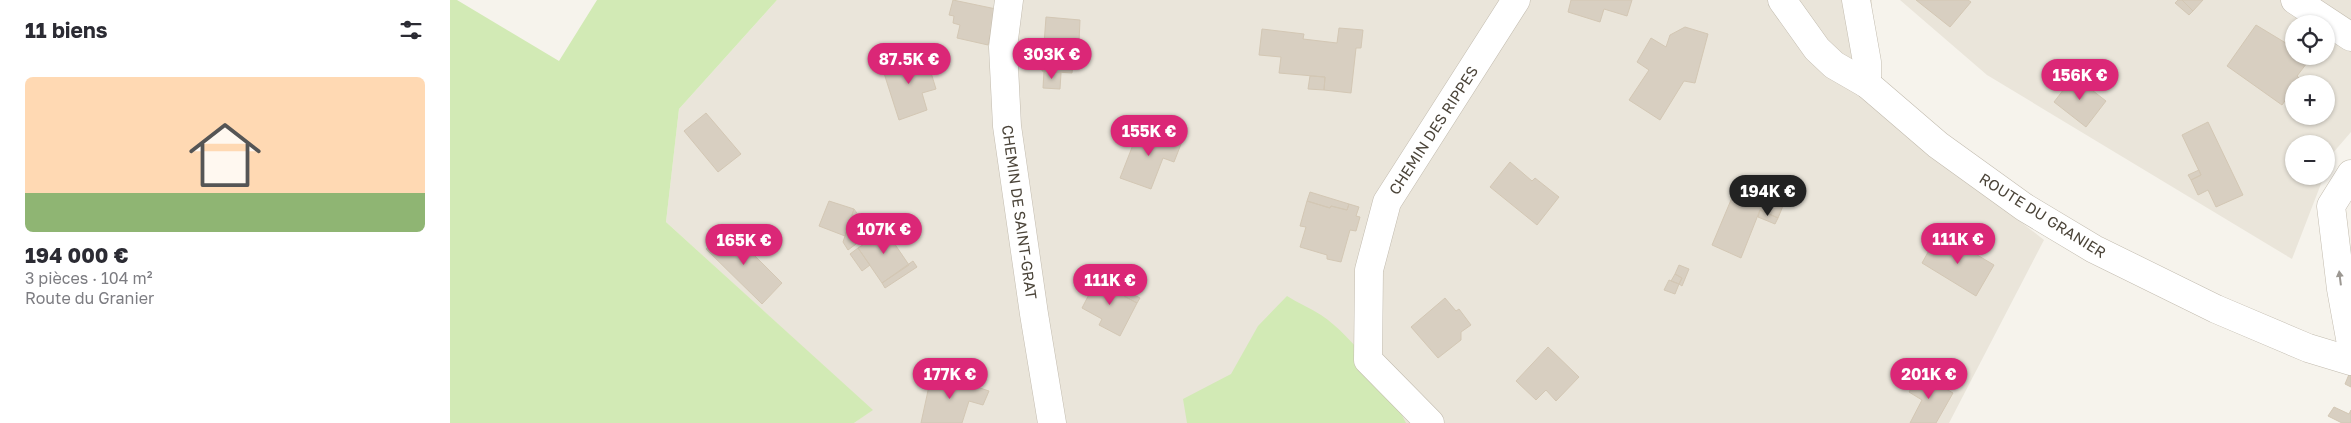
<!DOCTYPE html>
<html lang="fr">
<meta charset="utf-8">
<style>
:root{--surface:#fff;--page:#f7f7f7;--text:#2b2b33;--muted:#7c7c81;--accent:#db2777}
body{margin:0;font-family:"Golos Text",sans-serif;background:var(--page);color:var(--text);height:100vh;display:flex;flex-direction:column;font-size:19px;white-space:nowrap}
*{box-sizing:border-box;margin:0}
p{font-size:16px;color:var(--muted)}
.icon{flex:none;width:28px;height:28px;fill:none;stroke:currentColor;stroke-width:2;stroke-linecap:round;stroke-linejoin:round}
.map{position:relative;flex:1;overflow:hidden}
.side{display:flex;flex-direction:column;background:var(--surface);width:450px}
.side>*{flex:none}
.controls{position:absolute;left:1835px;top:15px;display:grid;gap:10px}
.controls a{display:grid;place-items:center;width:50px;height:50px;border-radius:50%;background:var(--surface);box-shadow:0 1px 4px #0004;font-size:25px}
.price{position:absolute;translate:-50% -42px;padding:0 11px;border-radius:18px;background:var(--accent);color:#fff;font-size:16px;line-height:32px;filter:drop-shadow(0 1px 2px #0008)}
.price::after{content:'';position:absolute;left:50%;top:30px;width:15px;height:11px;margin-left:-8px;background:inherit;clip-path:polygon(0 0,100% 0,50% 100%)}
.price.current{background:#222;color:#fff}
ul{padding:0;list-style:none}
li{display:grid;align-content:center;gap:10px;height:265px;padding:0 25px}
li span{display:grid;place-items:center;height:155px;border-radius:8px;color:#555}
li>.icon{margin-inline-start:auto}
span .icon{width:90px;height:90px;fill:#fffc;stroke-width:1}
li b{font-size:21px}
h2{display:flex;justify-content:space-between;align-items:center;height:60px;padding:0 25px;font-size:21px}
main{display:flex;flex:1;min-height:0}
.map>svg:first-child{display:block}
</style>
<main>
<section class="side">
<h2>11 biens<svg class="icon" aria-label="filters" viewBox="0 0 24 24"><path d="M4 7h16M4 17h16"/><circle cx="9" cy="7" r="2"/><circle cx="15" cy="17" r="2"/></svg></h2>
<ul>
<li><span style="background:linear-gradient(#ffd9b3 75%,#8fb573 0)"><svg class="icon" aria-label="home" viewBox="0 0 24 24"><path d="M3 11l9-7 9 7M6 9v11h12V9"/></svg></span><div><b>194 000 €</b><p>3 pièces · 104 m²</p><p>Route du Granier</p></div></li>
</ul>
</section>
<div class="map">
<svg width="1901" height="423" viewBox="0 0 1901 423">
<rect width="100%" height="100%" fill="#f6f3ec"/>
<path fill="#eae5da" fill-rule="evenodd" d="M327 0H1422L1418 102 1594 240 1499 423H404L422 410 216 222 229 109Z
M1450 0H1901V132L1882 154 1876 169V144H1844V176H1874L1842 259 1537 75ZM1844 24H1876V56H1844ZM1844 84H1876V116H1844Z"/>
<path fill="#d2eab5" d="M0 0H7L109 61 147 0H327L229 109 216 222 423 410 404 423H0Z
M837 296C848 303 860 308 871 315 905 338 938 386 956 423H737L733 399 781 374 808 326Z"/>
<path fill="#d8cfc1" stroke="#d3c7b4" d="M503 0 546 9 538 45 507 38 510 25 503 23 504 16 499 15Z
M1121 0H1182L1177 16 1154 9 1150 22 1118 12Z
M1466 0H1518L1521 2 1500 27Z
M1728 0H1732L1743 11 1739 15 1725 3Z
M1732 0H1753L1743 11Z
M596 17 630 20 629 42 625 41 622 73 592 71Z
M1806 25 1844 48V56H1856L1860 59 1847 76 1850 79 1847 84H1844V88L1832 105 1777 66Z
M1235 27 1258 34 1245 83 1234 81 1210 120 1179 100 1199 70 1187 62 1201 38 1216 47 1220 35Z
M889 28 913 30 911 48H906L901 93 874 90 875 77 829 73 831 57 809 55 812 29 854 34 853 39 887 43Z
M475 53 486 89 472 93 477 110 449 120 432 67Z
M594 71 611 73 610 89 593 88Z
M860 76 875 77 874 90 858 89Z
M1624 76 1656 101 1636 127 1604 102Z
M256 113 291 154 268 172 234 131Z
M1758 122 1793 195 1766 207 1758 190 1748 195 1741 180 1751 175 1732 135Z
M690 127 719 138 720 135 733 139 724 162 713 158 701 189 670 178Z
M1060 162 1082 181 1085 178 1109 197 1087 225 1040 187Z
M1749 170 1751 175 1741 180 1738 175Z
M1289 181 1335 201 1328 218 1310 210 1291 258 1262 245Z
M860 192 899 204 897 210 881 206 880 208 857 201Z
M379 201 404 209 395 236 369 226Z
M857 201 880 208 881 206 897 210 899 204 909 207 906 216 910 217 906 231 900 230 891 262 877 259V255L850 247 856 227 850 226Z
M404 209 421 233 398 250 393 242Z
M1310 210 1328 218 1325 224 1308 217Z
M440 227 447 237 442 240 459 265 432 283 408 248Z
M277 228 332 283 312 304 256 249Z
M1487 236 1500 243 1502 240 1544 265 1526 296 1472 263Z
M408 248 420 265 412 271 400 254Z
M463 261 467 267 435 288 432 283Z
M1229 265 1239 269 1232 286 1229 284 1232 278 1225 274Z
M1225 274 1232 278 1229 284 1221 281Z
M648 277 677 291 674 296 687 303 670 336 649 325 652 319 632 308Z
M1219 280 1229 284 1225 294 1214 290Z
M677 291 690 298 687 303 674 296Z
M995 298 1006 311 1009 309 1021 325 1011 332V340L988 358 961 327Z
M1098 347 1129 377 1106 401 1096 390 1086 400 1066 381Z
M482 372 539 391 533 405 519 401 512 423H471Z
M1900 372H1901V387L1895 384Z
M1470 374 1503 393 1486 423H1460L1472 400 1459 392Z
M1884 407 1899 414 1901 410V423H1892L1878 416Z"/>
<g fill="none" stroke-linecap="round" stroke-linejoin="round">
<g stroke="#c2bbae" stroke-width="29">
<path id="minor" d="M559 0 553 47 557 126 584 314 602 423
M1406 0 1417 62V84
M1845 0 1901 37
M1901 174 1881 206 1891 289 1901 344
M980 423 918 360 919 270 937 202 1066 0"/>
</g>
<g stroke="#c2bbae" stroke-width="29">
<path id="tertiary" d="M1332 0 1367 49 1384 65 1417 84 1488 145 1574 207 1644 249 1766 309 1858 348 1901 361"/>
</g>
<use href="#minor" stroke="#fff" stroke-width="28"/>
<use href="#tertiary" stroke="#fff" stroke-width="28"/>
</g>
<defs><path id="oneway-solid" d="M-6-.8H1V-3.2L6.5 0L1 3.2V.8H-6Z" transform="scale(1.25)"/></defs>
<use fill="#9c9892" href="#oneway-solid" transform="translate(1890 278) rotate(-97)"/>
<g text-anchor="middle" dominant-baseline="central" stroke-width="4.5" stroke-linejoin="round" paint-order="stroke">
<g font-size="15" fill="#4b4439" stroke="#fff">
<text transform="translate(983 130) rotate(-57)">CHEMIN DES RIPPES</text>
<text transform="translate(570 212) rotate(82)">CHEMIN DE SAINT-GRAT</text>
<text transform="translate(1593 215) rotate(32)">ROUTE DU GRANIER</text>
</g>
</g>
</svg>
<div class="controls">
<a><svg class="icon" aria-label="locate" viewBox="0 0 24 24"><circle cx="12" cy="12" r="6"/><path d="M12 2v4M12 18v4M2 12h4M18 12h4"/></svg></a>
<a>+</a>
<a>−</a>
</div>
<b class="price" style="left:602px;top:80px">303K €</b>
<b class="price" style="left:459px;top:85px">87.5K €</b>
<b class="price" style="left:1630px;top:101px">156K €</b>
<b class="price" style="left:699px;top:157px">155K €</b>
<b class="price current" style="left:1318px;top:217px">194K €</b>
<b class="price" style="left:434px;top:255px">107K €</b>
<b class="price" style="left:1508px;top:265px">111K €</b>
<b class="price" style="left:294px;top:266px">165K €</b>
<b class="price" style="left:660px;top:306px">111K €</b>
<b class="price" style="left:500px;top:400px">177K €</b>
<b class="price" style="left:1479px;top:400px">201K €</b>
</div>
</main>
